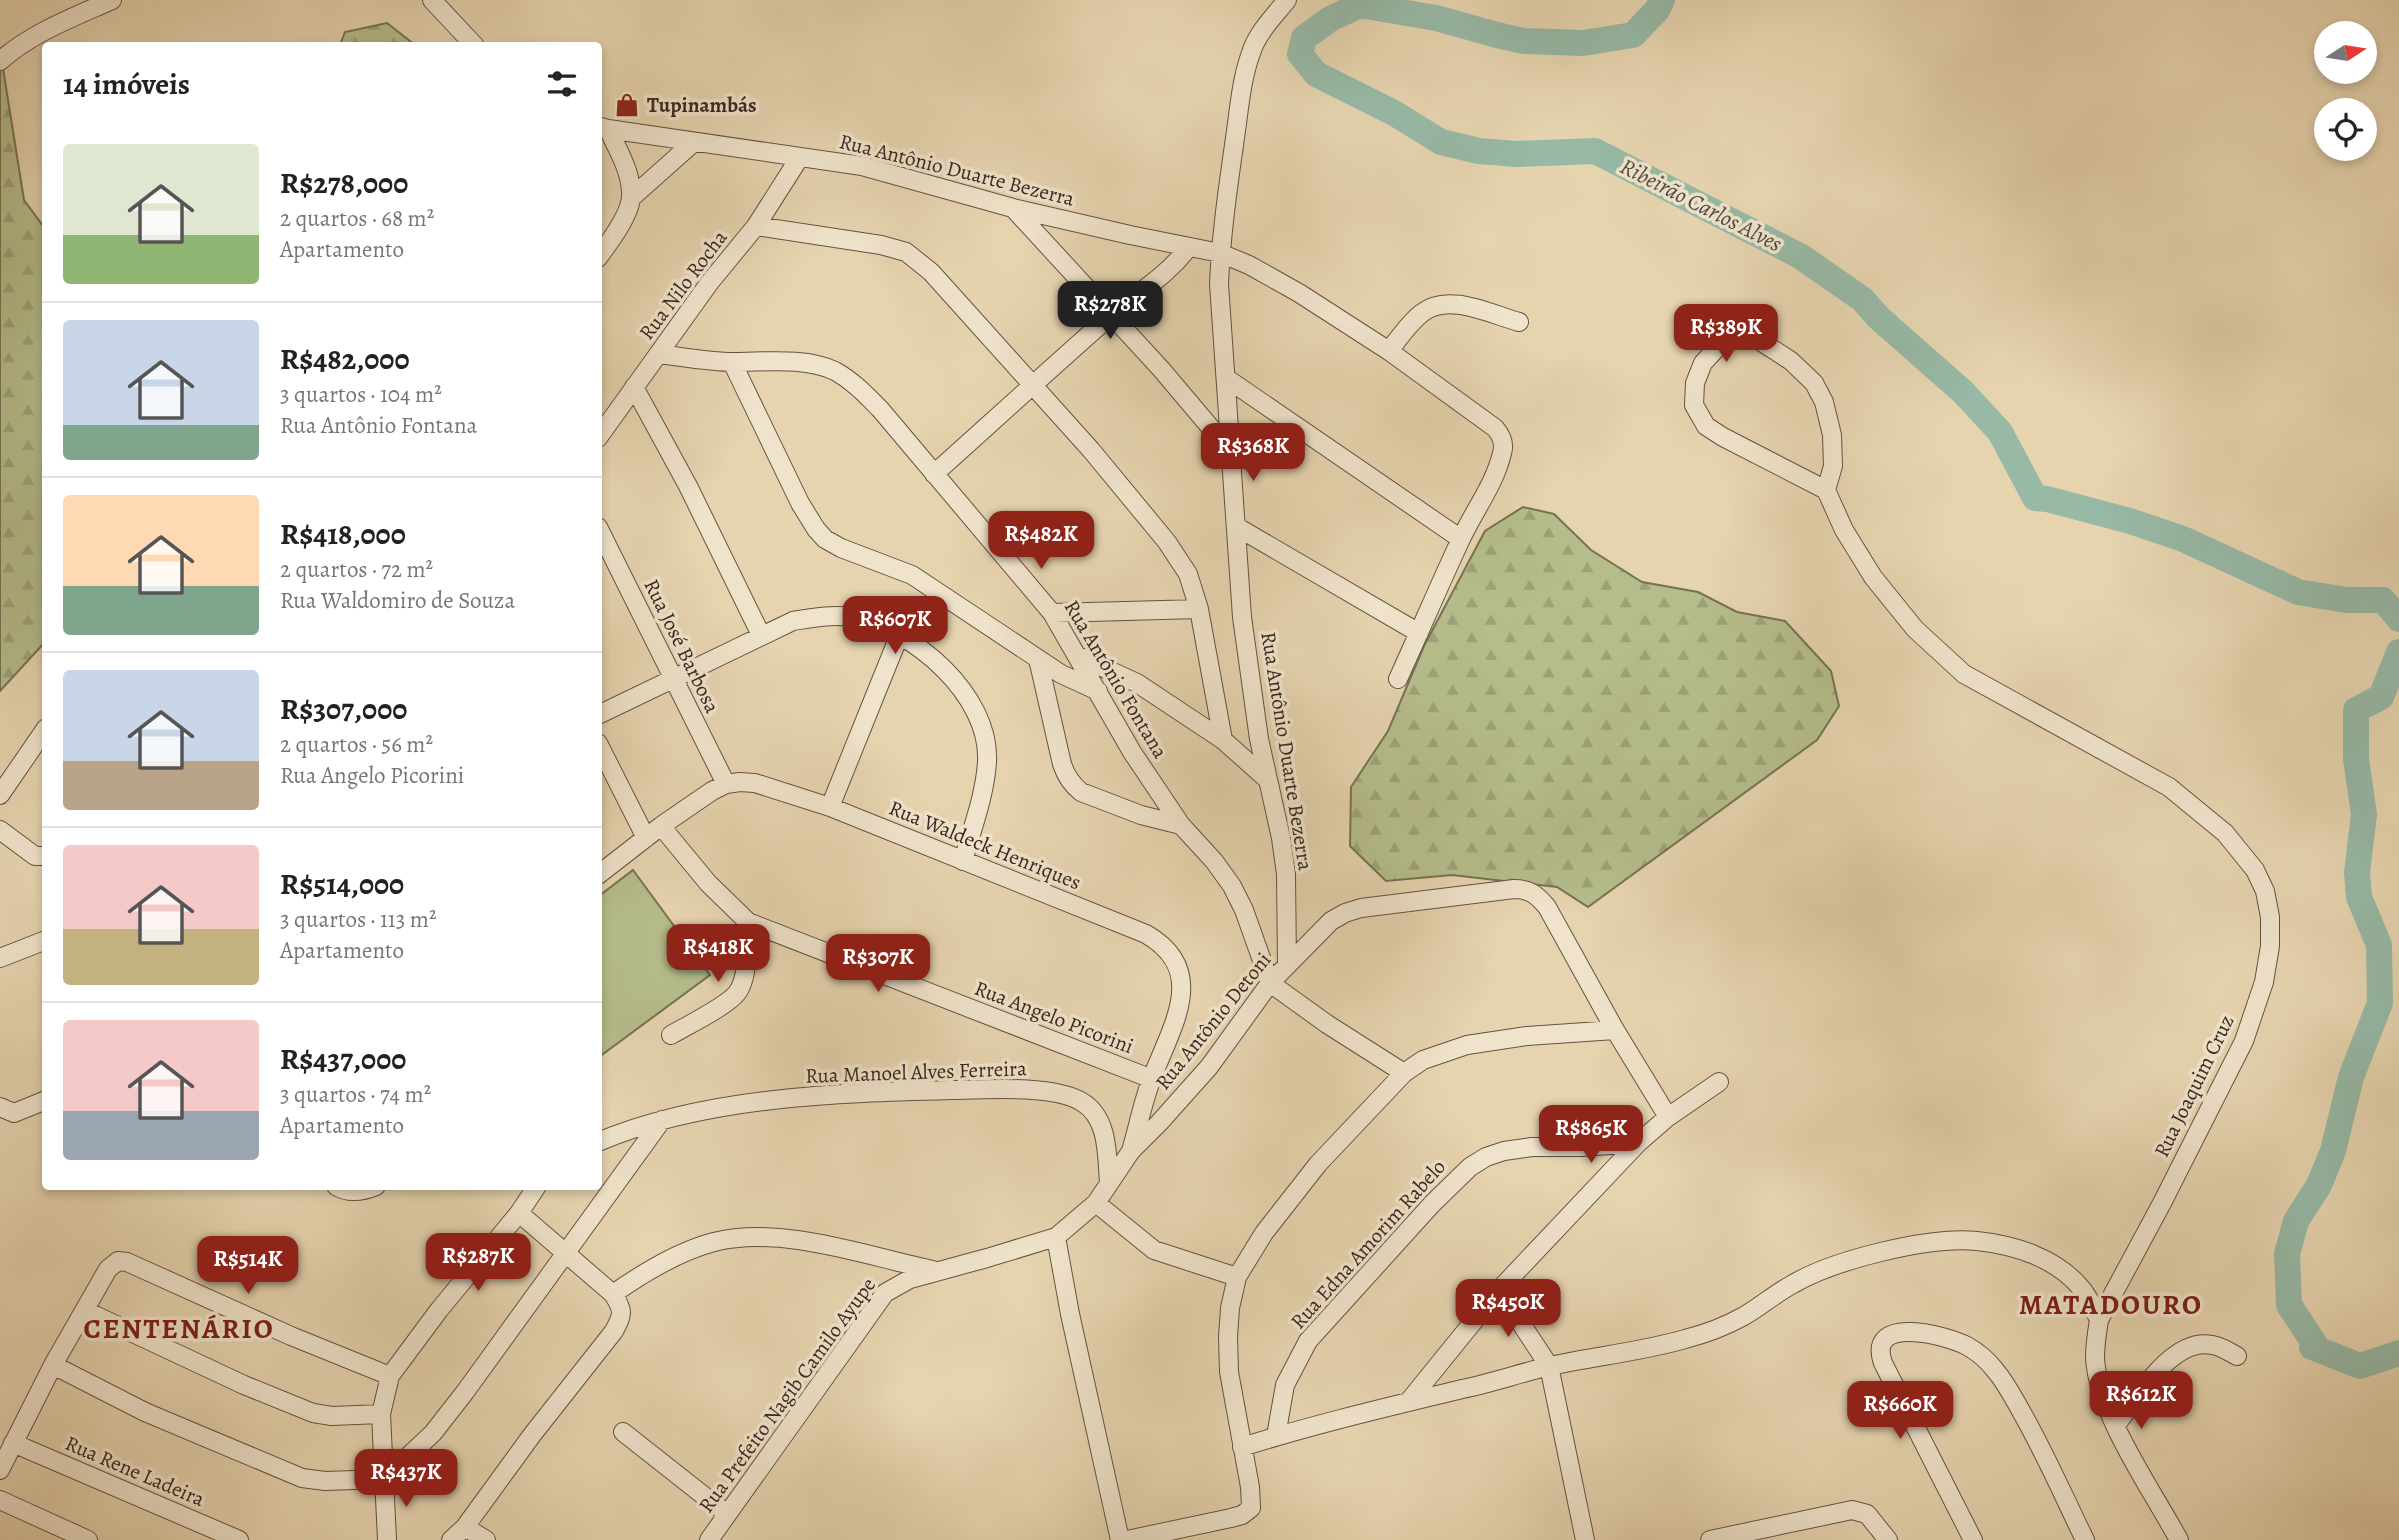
<!DOCTYPE html>
<html lang="pt">
<meta charset="utf-8">
<style>
:root{--surface:#fff;--page:#f6f6f6;--text:#222;--muted:#767676;--line:#e0e0e0;--accent:#8f2418}
body{margin:0;font-family:Alegreya,serif;background:var(--page);color:var(--text);height:100vh;display:flex;flex-direction:column;font-size:26px;white-space:nowrap}
*{box-sizing:border-box;margin:0}
p{font-size:23px;color:var(--muted)}
.icon{flex:none;width:38px;height:38px;fill:none;stroke:currentColor;stroke-width:2;stroke-linecap:round;stroke-linejoin:round}
.map{position:relative;flex:1;overflow:hidden}
.side{position:absolute;left:42px;top:42px;width:560px;height:1148px;display:flex;flex-direction:column;background:var(--surface);border-radius:7px;box-shadow:0 4px 10px #0003}
.side>*{flex:none}
.needle{width:46px;rotate:78deg}
.buttons{position:absolute;left:2314px;top:21px;display:grid;gap:14px}
.buttons a{display:grid;place-items:center;width:63px;height:63px;border-radius:50%;background:var(--surface);box-shadow:0 4px 10px #0003;font-size:35px}
.price{position:absolute;translate:-50% -60px;padding:0 16px;border-radius:14px;background:var(--accent);color:#fff;font-size:23px;line-height:46px;filter:drop-shadow(0 2px 4px #0008)}
.price::after{content:'';position:absolute;left:50%;top:42px;width:21px;height:16px;margin-left:-10px;background:inherit;clip-path:polygon(0 0,100% 0,50% 100%)}
.price.selected{background:#222;color:#fff}
ul{padding:0;list-style:none}
li{display:flex;align-items:center;gap:21px;height:175px;padding:0 21px}
li+li{border-top:2px solid var(--line)}
li span{display:grid;place-items:center;flex:none;width:196px;height:140px;border-radius:7px;color:#555}
li>.icon{margin-inline-start:auto}
span .icon{width:84px;height:84px;fill:#fffc;stroke-width:1}
li b{font-size:30px}
h2{display:flex;justify-content:space-between;align-items:center;height:84px;padding:0 21px;font-size:30px}
.map>svg:first-child{display:block}
</style>
<div class="map">
<svg width="2399" height="1540" viewBox="0 0 2399 1540">
<defs>
<pattern id="forest-firs" width="22" height="20" patternUnits="userSpaceOnUse" patternTransform="scale(1.75)"><rect width="22" height="20" fill="#b5bd8b"/><path d="M5 1l3.5 6h-7zM16 11l3.5 6h-7z" fill="#9ca278"/></pattern>
</defs>
<rect width="100%" height="100%" fill="#e6d4af"/>
<filter id="stains"><feTurbulence type="fractalNoise" baseFrequency=".00286" numOctaves="4"/><feColorMatrix values="0 0 0 0 .2 0 0 0 0 .09 0 0 0 0 .02 0 0 0 .5 -.17"/></filter>
<radialGradient id="worn" r=".72"><stop offset=".6" stop-color="#630" stop-opacity="0"/><stop offset="1" stop-color="#630" stop-opacity=".3"/></radialGradient>
<path fill="url(#forest-firs)" stroke="#767255" stroke-width="2" d="M387 23 415 45H340L345 32Z
M0 50 24 200 46 230 45 642 0 691Z
M1523 507 1554 514 1591 550 1642 582 1698 592 1737 612 1785 621 1831 671 1839 706 1817 740 1588 907 1557 887 1452 875 1386 881 1350 846 1351 787 1388 731 1424 646 1485 531Z"/>
<path fill="#b5bd8b" stroke="#767255" stroke-width="2" d="M633 870 710 975 599 1057V896Z"/>
<g fill="none" stroke-linecap="round" stroke-linejoin="round">
<path stroke="#97b9a6" stroke-width="26" d="M1662 0 1657 10 1633 35 1583 43 1524 41 1497 35 1436 18 1360 5 1330 19 1304 38 1300 54 1316 74 1394 113 1441 142 1479 151 1516 154 1595 151 1800 256 1862 299 1879 318 1963 392 2000 432 2035 498 2047 499 2130 521 2183 539 2298 592 2346 600H2383L2399 619
M2399 652 2381 697 2356 710V759L2364 814 2357 873 2359 897 2379 945 2380 1003 2351 1077 2333 1151 2319 1185 2296 1221 2287 1254 2289 1305 2316 1346 2312 1347 2360 1366 2399 1353"/>
<g stroke="#645243" stroke-width="20">
<path id="street" d="M432 0 475 46
M1287 0C1274 16 1257 33 1251 53 1241 80 1239 111 1235 138 1228 187 1221 235 1219 284L1242 617 1259 739 1281 838 1286 874 1287 964
M0 61C31 33 74 17 112 0
M598 126 608 129 862 166 1013 208 1130 235 1220 253 1249 265 1299 293 1389 351 1495 428C1501 435 1505 444 1502 453 1495 484 1473 512 1460 541 1439 586 1419 633 1398 679
M631 198 694 142
M1013 208 1161 369 1232 453
M756 226 881 245 906 252 931 272 1091 450 1167 542 1188 574 1199 609 1223 740
M598 258C609 243 631 214 631 196 632 173 618 150 608 129
M1389 351C1399 338 1409 323 1422 313 1448 292 1490 314 1519 322
M659 354C683 357 709 362 734 362 766 362 805 357 835 371 853 381 866 395 880 409L1052 613 1132 752 1181 825 1214 861 1232 886 1244 910 1270 983
M732 362 800 503 816 529 825 539 841 548 912 575 1061 674 1098 691
M1226 378 1461 539
M634 387 688 486 761 635
M598 438 710 282 756 226 800 157
M934 474C992 422 1050 369 1109 317 1139 291 1163 280 1189 247
M1826 490 1833 466 1832 435 1824 402 1814 383 1791 361 1757 339 1735 335 1727 337 1703 363 1695 383 1694 405 1706 426 1723 437 1826 490 1844 530 1873 577 1915 629 1964 674 2169 787 2225 833 2255 870 2265 891 2270 917V946L2264 982 2244 1041 2162 1203 2099 1320C2097 1332 2095 1345 2095 1358 2098 1414 2152 1490 2179 1540
M598 527 726 784
M1237 527 1419 633
M1052 613 1199 609
M1078 656 1137 683 1223 740 1268 780
M1038 659 1062 764C1066 776 1071 784 1081 792L1141 815 1181 825
M598 715 793 621C812 618 832 614 851 617 913 628 991 696 987 762 985 795 972 829 963 861
M598 743 646 838
M0 795 46 728
M830 807 899 636
M661 826 708 883 748 922 1152 1079
M0 830 35 856H46
M598 875 661 826 712 791 726 784 740 782 755 783 830 807 1146 934C1210 971 1171 1027 1152 1078 1143 1101 1138 1127 1131 1151
M0 958 46 940
M1270 983 1327 1024 1404 1073
M671 1035C686 1026 727 1006 737 993 749 978 747 941 748 922
M0 1107 14 1113 46 1100
M598 1142C707 1096 839 1093 955 1090 988 1089 1054 1085 1082 1102 1109 1118 1107 1156 1109 1184
M336 1186C349 1194 362 1192 376 1186
M1096 1203 1154 1250 1237 1277
M1056 1237 1070 1314 1120 1540
M1499 1290 1549 1366 1585 1540
M613 1294C643 1273 679 1251 714 1242 783 1225 866 1256 933 1270
M86 1311 244 1385 313 1413 332 1416 381 1414
M53 1365 145 1412 302 1478 325 1481 384 1479
M1409 1401 1499 1290 1638 1143 1668 1117 1719 1082
M2116 1425C2138 1397 2172 1337 2212 1345 2221 1346 2229 1352 2237 1356
M623 1432 727 1514
M1276 1436 1285 1385 1308 1341 1432 1204 1470 1167 1486 1157 1504 1151 1532 1147H1581L1638 1143
M13 1443 239 1540
M1242 1447C1315 1424 1388 1407 1462 1389 1492 1383 1520 1373 1550 1366 1594 1356 1641 1352 1685 1339 1705 1334 1726 1326 1744 1316 1761 1306 1776 1293 1793 1284 1834 1260 1929 1236 1977 1241 2015 1245 2056 1258 2081 1288 2089 1297 2094 1309 2099 1320
M0 1470 53 1365 108 1269 118 1261 127 1262 291 1336 390 1376
M384 1479 433 1433 465 1392 662 1120
M0 1500 88 1540
M465 1527 486 1540
M387 1540 381 1414 390 1376 439 1310 519 1213 537 1186
M451 1540 465 1527 532 1435 614 1331C623 1314 624 1311 613 1294L519 1213
M709 1540 885 1293 910 1279 987 1258 1056 1237 1096 1203 1131 1151 1159 1123 1209 1067 1270 983 1331 921 1345 913 1361 908 1514 889C1530 889 1537 895 1547 907L1615 1030 1668 1117
M1127 1540 1231 1518 1242 1515 1251 1508 1250 1487 1229 1372 1228 1337 1230 1308 1237 1277 1264 1233 1318 1164 1404 1073 1423 1060 1467 1045 1527 1036 1615 1030
M1710 1540 1852 1510 1867 1514 1888 1540
M1973 1540 1883 1363C1866 1314 1946 1335 1967 1346 1978 1352 1988 1361 1995 1370 2006 1383 2013 1397 2021 1411 2045 1453 2064 1497 2085 1540"/>
</g>
<use href="#street" stroke="#efe3cb" stroke-width="18"/>
</g>
<defs>
<g id="shop-bare" transform="scale(1.89)"><path d="M-5-2.5h2.3a2.7 3.5 0 0 1 5.4 0H5L5.5 6h-11ZM-1.5-2.5h3a1.5 2.3 0 0 0-3 0Z" fill="#8f2418" stroke="#efe3cb" stroke-width="2.5" paint-order="stroke"/></g>
</defs>
<g fill-rule="evenodd">
<use href="#shop-bare" x="627" y="105"/>
</g>
<g text-anchor="middle" dominant-baseline="central" stroke-width="7" stroke-linejoin="round" paint-order="stroke">
<g font-size="21" font-weight="bold" fill="#38261f" stroke="#efe3cb" text-anchor="start">
<text x="647" y="105">Tupinambás</text>
</g>
<g font-size="21" fill="#38261f" stroke="#efe3cb">
<text transform="translate(957 170) rotate(14)">Rua Antônio Duarte Bezerra</text>
<text transform="translate(683 285) rotate(-53)">Rua Nilo Rocha</text>
<text transform="translate(682 646) rotate(64)">Rua José Barbosa</text>
<text transform="translate(1116 679) rotate(59)">Rua Antônio Fontana</text>
<text transform="translate(1287 751) rotate(81)">Rua Antônio Duarte Bezerra</text>
<text transform="translate(985 845) rotate(22)">Rua Waldeck Henriques</text>
<text transform="translate(1054 1017) rotate(21)">Rua Angelo Picorini</text>
<text transform="translate(1213 1021) rotate(-51)">Rua Antônio Detoni</text>
<text transform="translate(916 1072) rotate(-2)">Rua Manoel Alves Ferreira</text>
<text transform="translate(2194 1086) rotate(-64)">Rua Joaquim Cruz</text>
<text transform="translate(1368 1244) rotate(-48)">Rua Edna Amorim Rabelo</text>
<text transform="translate(787 1395) rotate(-54)">Rua Prefeito Nagib Camilo Ayupe</text>
<text transform="translate(135 1471) rotate(23)">Rua Rene Ladeira</text>
</g>
<g font-size="23" font-style="italic" fill="#504b41" stroke="#efe3cb">
<text transform="translate(1701 205) rotate(27)">Ribeirão Carlos Alves</text>
</g>
<g font-size="28" font-weight="bold" letter-spacing="2" fill="#7a1f14" stroke="#efe3cb">
<text x="2111" y="1305">MATADOURO</text>
<text x="179" y="1329">CENTENÁRIO</text>
</g>
</g>
<rect width="100%" height="100%" filter="url(#stains)"/>
<rect width="100%" height="100%" fill="url(#worn)"/>
</svg>
<div class="buttons">
<a><svg class="needle" viewBox="-14 -14 28 28"><path d="M0-13l5 13h-10z" fill="#e53935"/><path d="M0 13l5-13h-10z" fill="#767676"/></svg></a>
<a><svg class="icon" aria-label="locate" viewBox="0 0 24 24"><circle cx="12" cy="12" r="6"/><path d="M12 2v4M12 18v4M2 12h4M18 12h4"/></svg></a>
</div>
<b class="price selected" style="left:1110px;top:341px">R$278K</b>
<b class="price" style="left:1726px;top:364px">R$389K</b>
<b class="price" style="left:1253px;top:483px">R$368K</b>
<b class="price" style="left:1041px;top:571px">R$482K</b>
<b class="price" style="left:895px;top:656px">R$607K</b>
<b class="price" style="left:718px;top:984px">R$418K</b>
<b class="price" style="left:878px;top:994px">R$307K</b>
<b class="price" style="left:1591px;top:1165px">R$865K</b>
<b class="price" style="left:478px;top:1293px">R$287K</b>
<b class="price" style="left:248px;top:1296px">R$514K</b>
<b class="price" style="left:1508px;top:1339px">R$450K</b>
<b class="price" style="left:2141px;top:1431px">R$612K</b>
<b class="price" style="left:1900px;top:1441px">R$660K</b>
<b class="price" style="left:406px;top:1509px">R$437K</b>
<section class="side">
<h2>14 imóveis<svg class="icon" aria-label="filters" viewBox="0 0 24 24"><path d="M4 7h16M4 17h16"/><circle cx="9" cy="7" r="2"/><circle cx="15" cy="17" r="2"/></svg></h2>
<ul>
<li><span style="background:linear-gradient(#dfe7d0 65%,#8fb573 0)"><svg class="icon" aria-label="home" viewBox="0 0 24 24"><path d="M3 11l9-7 9 7M6 9v11h12V9"/></svg></span><div><b>R$278,000</b><p>2 quartos · 68 m²</p><p>Apartamento</p></div></li>
<li><span style="background:linear-gradient(#c9d6e8 75%,#7fa58c 0)"><svg class="icon" aria-label="home" viewBox="0 0 24 24"><path d="M3 11l9-7 9 7M6 9v11h12V9"/></svg></span><div><b>R$482,000</b><p>3 quartos · 104 m²</p><p>Rua Antônio Fontana</p></div></li>
<li><span style="background:linear-gradient(#ffd9b3 65%,#7fa58c 0)"><svg class="icon" aria-label="home" viewBox="0 0 24 24"><path d="M3 11l9-7 9 7M6 9v11h12V9"/></svg></span><div><b>R$418,000</b><p>2 quartos · 72 m²</p><p>Rua Waldomiro de Souza</p></div></li>
<li><span style="background:linear-gradient(#c9d6e8 65%,#b9a48a 0)"><svg class="icon" aria-label="home" viewBox="0 0 24 24"><path d="M3 11l9-7 9 7M6 9v11h12V9"/></svg></span><div><b>R$307,000</b><p>2 quartos · 56 m²</p><p>Rua Angelo Picorini</p></div></li>
<li><span style="background:linear-gradient(#f6c9c9 60%,#c2b280 0)"><svg class="icon" aria-label="home" viewBox="0 0 24 24"><path d="M3 11l9-7 9 7M6 9v11h12V9"/></svg></span><div><b>R$514,000</b><p>3 quartos · 113 m²</p><p>Apartamento</p></div></li>
<li><span style="background:linear-gradient(#f6c9c9 65%,#9aa5b1 0)"><svg class="icon" aria-label="home" viewBox="0 0 24 24"><path d="M3 11l9-7 9 7M6 9v11h12V9"/></svg></span><div><b>R$437,000</b><p>3 quartos · 74 m²</p><p>Apartamento</p></div></li>
</ul>
</section>
</div>
